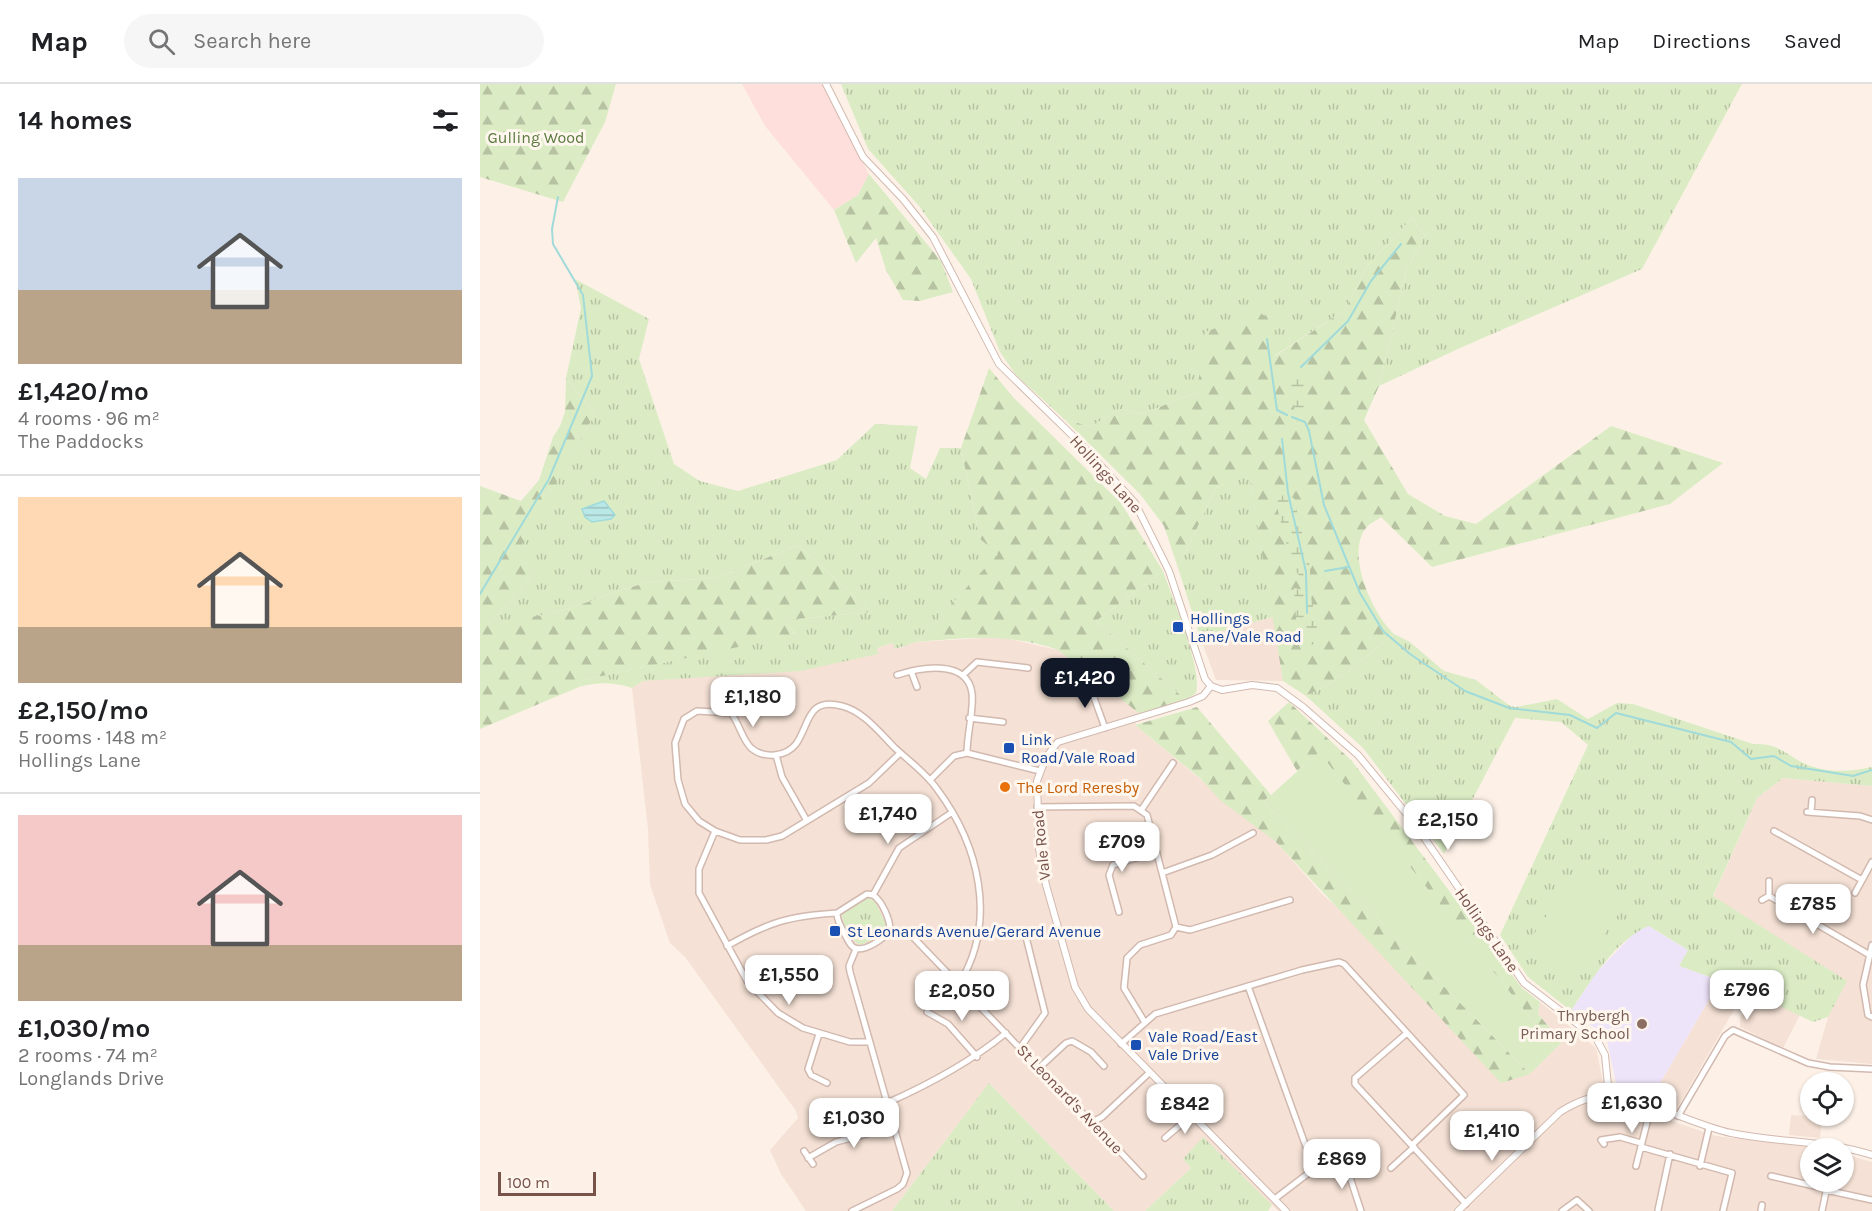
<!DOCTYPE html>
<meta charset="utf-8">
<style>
:root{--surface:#fff;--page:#f6f6f6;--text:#202124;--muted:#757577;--line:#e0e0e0;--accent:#111827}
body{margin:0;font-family:Karla,sans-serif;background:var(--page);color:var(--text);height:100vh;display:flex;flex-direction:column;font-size:22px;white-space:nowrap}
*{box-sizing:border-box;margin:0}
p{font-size:20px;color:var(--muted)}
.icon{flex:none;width:33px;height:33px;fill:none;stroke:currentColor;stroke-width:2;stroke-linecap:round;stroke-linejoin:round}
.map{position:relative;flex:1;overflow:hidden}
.drawer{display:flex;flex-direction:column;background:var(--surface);width:480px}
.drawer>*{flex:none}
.tools{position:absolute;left:1320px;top:988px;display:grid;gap:12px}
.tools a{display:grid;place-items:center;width:54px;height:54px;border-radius:50%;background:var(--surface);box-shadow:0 2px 4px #0004;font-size:30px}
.scale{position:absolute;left:18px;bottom:15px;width:98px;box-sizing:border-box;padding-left:6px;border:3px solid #78534a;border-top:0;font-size:16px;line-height:21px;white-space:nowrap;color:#78534a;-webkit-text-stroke:4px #fff6ee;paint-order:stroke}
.price{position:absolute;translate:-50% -51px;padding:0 14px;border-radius:12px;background:#fff;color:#222;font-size:20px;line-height:39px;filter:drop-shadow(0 2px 3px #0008)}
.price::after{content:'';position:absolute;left:50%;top:36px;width:18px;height:14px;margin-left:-9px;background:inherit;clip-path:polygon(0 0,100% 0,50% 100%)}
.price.on{background:var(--accent);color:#fff}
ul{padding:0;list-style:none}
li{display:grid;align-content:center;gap:12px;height:318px;padding:0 18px}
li+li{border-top:2px solid var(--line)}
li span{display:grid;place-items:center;height:186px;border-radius:0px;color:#555}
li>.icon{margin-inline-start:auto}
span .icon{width:108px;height:108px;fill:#fffc;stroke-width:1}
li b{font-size:26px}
h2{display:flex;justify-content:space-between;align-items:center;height:72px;padding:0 18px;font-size:26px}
header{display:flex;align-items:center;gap:36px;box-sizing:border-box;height:84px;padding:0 30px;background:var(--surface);border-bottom:2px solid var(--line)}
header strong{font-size:28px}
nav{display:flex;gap:33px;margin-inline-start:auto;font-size:21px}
.search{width:420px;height:54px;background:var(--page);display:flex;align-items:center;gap:15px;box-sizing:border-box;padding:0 21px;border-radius:33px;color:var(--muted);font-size:22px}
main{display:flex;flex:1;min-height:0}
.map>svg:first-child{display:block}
</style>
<header>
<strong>Map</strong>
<div class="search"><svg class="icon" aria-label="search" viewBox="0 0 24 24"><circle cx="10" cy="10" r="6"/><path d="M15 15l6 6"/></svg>Search here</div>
<nav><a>Map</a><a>Directions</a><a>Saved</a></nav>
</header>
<main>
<section class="drawer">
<h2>14 homes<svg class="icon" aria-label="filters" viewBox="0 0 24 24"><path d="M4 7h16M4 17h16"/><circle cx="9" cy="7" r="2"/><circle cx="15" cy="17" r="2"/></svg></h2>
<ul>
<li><span style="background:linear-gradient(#c9d6e8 60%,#b9a48a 0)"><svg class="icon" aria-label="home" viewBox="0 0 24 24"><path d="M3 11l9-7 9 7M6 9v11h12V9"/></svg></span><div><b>£1,420/mo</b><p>4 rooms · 96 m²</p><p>The Paddocks</p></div></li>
<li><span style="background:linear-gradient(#ffd9b3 70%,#b9a48a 0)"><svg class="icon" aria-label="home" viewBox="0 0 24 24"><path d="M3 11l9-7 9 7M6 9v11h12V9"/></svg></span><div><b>£2,150/mo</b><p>5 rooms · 148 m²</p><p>Hollings Lane</p></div></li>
<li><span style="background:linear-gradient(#f6c9c9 70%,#b9a48a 0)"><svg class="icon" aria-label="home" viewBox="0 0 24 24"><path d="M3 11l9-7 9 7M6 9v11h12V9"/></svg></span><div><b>£1,030/mo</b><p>2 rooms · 74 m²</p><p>Longlands Drive</p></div></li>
</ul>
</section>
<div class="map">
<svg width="1392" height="1127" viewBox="0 0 1392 1127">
<defs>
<pattern id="grass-tufts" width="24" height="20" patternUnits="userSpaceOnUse" patternTransform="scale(1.5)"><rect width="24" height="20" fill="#dbecc5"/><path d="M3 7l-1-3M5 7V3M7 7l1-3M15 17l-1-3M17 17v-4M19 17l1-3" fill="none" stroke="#b6c2a2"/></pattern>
<pattern id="forest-firs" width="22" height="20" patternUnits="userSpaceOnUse" patternTransform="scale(1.5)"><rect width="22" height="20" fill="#dbecc5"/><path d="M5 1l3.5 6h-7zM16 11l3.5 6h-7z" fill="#b6c2a2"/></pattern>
<pattern id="wetland-marsh" width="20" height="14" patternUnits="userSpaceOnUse" patternTransform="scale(1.5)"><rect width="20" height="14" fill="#dbecc5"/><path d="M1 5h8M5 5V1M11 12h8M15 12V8" fill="none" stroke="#b6c2a2"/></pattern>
<pattern id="water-rules" width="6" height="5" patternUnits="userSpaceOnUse" patternTransform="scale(1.5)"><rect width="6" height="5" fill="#bae8e7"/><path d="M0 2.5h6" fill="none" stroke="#9cbfbd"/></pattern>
</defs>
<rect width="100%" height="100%" fill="#fdf1e7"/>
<path fill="#f5e1d5" d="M793 533 803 597 736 596 720 553Z
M521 553 578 566 644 615 660 630 655 641 795 757 842 810 1050 990 1082 958 1058 930 1060 918 1116 964 1124 1003 1138 1019 1236 1052 1348 1065H1330V1098H1364V1070L1392 1078V1127H798L723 1054 712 1083 665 1127H634L509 999 412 1127H326L301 1090 290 1066 318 1034 316 1027 205 873 190 859 170 801 168 745 152 604 163 597 398 570 397 564 414 559 416 565 436 558Z
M1303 694 1392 702V980L1336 975 1348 933 1366 897 1233 813 1277 714Z
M1240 897 1264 905 1320 931 1303 964 1260 943V935L1269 915 1262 912 1195 1028 1169 1018Z
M1311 1031 1342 1033 1340 1054 1309 1051Z"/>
<path fill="#fedfdb" d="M262 0H343L389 90 378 111 354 126 285 42Z"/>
<path fill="#eee4fa" d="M1169 842 1208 866 1200 882 1240 897 1169 1018 1136 999 1126 952 1091 927 1115 890 1157 846Z"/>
<path fill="url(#grass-tufts)" d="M361 0H1262L1162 185 980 264 899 302 927 185 945 152 932 134 888 181 865 226 794 272V234L777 229 717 308 662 330 639 325 611 343 584 335 536 291 520 268 491 195 439 122 388 65Z
M95 195 169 235 159 275 194 380 220 397 258 407 357 376 395 340 438 342 430 384 446 395 460 364H481L500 455 519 470 436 558 415 565 413 559 397 564 398 570 320 587 163 597 152 604C133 598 118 598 99 603L103 596 315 550 304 536 392 528 318 461 237 494 167 498 75 529 8 541 52 492 36 469 115 330 86 294 101 224Z
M769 389 793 533 720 553 698 484 736 404Z
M683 487C692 513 723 584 716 609L706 616 616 537Z
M914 550 930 558 964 587 996 596 1030 622 1036 623 1077 615 1108 635 1137 619 1153 620 1273 660C1295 660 1298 664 1316 675 1339 689 1366 689 1392 683V702L1303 694 1277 714 1233 812 1367 897 1348 933 1333 938 1264 905 1199 882 1208 866 1169 842C1137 854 1109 899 1091 927L1048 893 1020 851 1108 661 1081 638 1035 634 964 770 883 664 826 612 855 597Z
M388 814 394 816 407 842 402 851 381 861C371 858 362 840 362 830Z
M509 999 634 1127H412Z
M723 1053 792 1121 788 1127H665L711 1084 703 1075Z"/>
<path fill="url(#forest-firs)" d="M0 0H136L125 38 83 118 0 93Z
M389 90 461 177 473 208 440 217 423 216 406 186 396 154 376 179 354 126 378 111Z
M932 134 945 152 927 185 899 302 884 336 928 410 965 432 996 440 1131 342 1243 379 1190 420 952 483 901 433C897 436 889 440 886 444 865 470 893 531 914 550L855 597 826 612 803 597 769 390 736 404 698 484 684 442 660 410 584 335 611 343 639 325 662 330 717 308 725 248 777 229 794 234 795 272 865 226 888 181Z
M509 284 533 313 641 419 683 487 616 537 706 616 660 630 578 566C531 549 485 554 436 558L518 470 500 455 481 364Z
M86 294 115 330 37 469 52 492 9 540 75 529 167 498 237 494 318 461 392 528 305 536 315 551 103 596 99 603 0 645V402L41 417 59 396 73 353 80 342 85 328Z
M809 618 872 677 1042 904 1060 918 1058 930 1082 958 1075 965 839 669 817 687 788 637Z
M717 623 791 711 783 718 1050 990 1021 999 795 757 741 717 721 695 655 641Z"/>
<path fill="url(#wetland-marsh)" d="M816 283H821L825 292V338H816L810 296Z
M803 411 814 414 830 483V497L824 498 812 482 796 419Z
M814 504 830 507 840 560 827 561 816 535Z"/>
<path fill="#dbecc5" d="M839 668 1075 965 1050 990 783 718Z
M1098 788 1145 821 1094 892 1048 858Z"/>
<path fill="url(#water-rules)" stroke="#a0dad9" stroke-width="1.5" d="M124 417 135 431 131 435 112 438 105 433 102 425Z"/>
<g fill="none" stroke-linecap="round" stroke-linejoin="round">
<path stroke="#a0dad9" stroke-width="2" d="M787 255 797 326 807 331
M821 283 868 237 891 197 921 160
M812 333 825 338 829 347 844 421 880 509 903 547 930 570 985 607 1029 624 1090 631 1117 644 1136 629 1251 658 1271 675 1294 672 1311 682 1373 692 1392 686
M802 355 808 409 826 488 827 529
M845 487 869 483
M0 510 69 395 112 292 103 211 73 160 72 145 78 113"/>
<g stroke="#d2b9af" stroke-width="8">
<path id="minor" d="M431 587 437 603
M417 591C439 584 487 574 492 609 494 627 487 649 487 669
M483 591 497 578 548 584
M608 597 625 644
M489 634 523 638
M420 669 389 699 302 752 286 756H260L235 747 219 737 205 720 198 696 195 659 204 635 217 627 251 629C259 639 262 655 271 664 284 675 306 673 316 660 330 641 326 613 362 622 383 627 400 649 415 664 429 677 446 689 457 705 499 761 518 837 479 900
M296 671 302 693 327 737
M450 696 474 672 487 669 560 687
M557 723 654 722 667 731 696 843 691 851 660 861 647 874 644 904 664 937
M662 725 693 679
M1327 728 1380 732 1392 736
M1331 728 1332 716
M235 747 219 785V809L267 897 298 929 323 944 370 958H389
M1294 747 1382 796
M682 789 732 771 773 749
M1375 809 1392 778
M1289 812 1388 870
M1282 816 1289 812V797
M639 828 629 791 633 781 676 768
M357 829C357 836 360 841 363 847 366 852 369 860 373 863 383 870 405 854 410 846 410 835 402 817 393 811L419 764 471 729
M357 829 387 810 393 811
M696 843 710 846 810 816
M410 846 430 850 608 1035 614 1037 617 1043 663 1092
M1392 861 1383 901 1388 931 1392 933
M247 862C289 838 309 832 357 829
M768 902 834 1085 796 1114
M447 928 468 940 497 973
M927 949 875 994V1000L986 1120
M339 950 328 985 331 991 347 999
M641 960 675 930 822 886 859 878 864 880 984 1011 932 1061
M540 964 565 929 546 853
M559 984 586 959 592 957 611 968 624 982
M407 1019C450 1000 489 979 526 949
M1198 1032 1245 952 1253 946 1328 979 1350 983 1392 985
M614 1037 622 1033 669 989
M685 1054 711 1032
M1124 1060 1121 1056 1140 1053 1161 1059
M1161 1063 1252 1089 1243 1127
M324 1067 333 1080
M328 1074 356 1058 414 1043
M865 1078 881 1127
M1156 1082 1171 1023
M1220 1082 1229 1044
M911 1084 934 1063
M1291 1092 1347 1105
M1346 1106 1392 1116
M1178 1126 1190 1070
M372 1127 417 1105 423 1100 427 1089 370 888 369 882 376 865
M1082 1127 1097 1116 1109 1127
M1281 1127 1282 1121
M1342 1127 1348 1098"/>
</g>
<g stroke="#d2b9af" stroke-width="8">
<path id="tertiary" d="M346 0 383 73 423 115 453 153 519 280 596 355 655 419 689 487 725 595 731 602 742 606 772 601 797 604 823 623 878 671 934 739 1044 899 1116 954 1125 971 1129 1012
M731 602 723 612 709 618 578 658 566 673 557 697 559 765 566 801 595 903 608 925 806 1127
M978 1127 1080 1028C1096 1018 1112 1011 1132 1012 1167 1015 1214 1041 1251 1049 1298 1059 1346 1056 1392 1071"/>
</g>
<use href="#minor" stroke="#fff" stroke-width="5"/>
<use href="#tertiary" stroke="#fff" stroke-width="6"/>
</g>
<g fill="#1a4fb4" stroke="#fff6ee" stroke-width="2">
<rect x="692" y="537" width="12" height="12" rx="3"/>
<rect x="523" y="658" width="12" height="12" rx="3"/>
<rect x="349" y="841" width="12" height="12" rx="3"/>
<rect x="650" y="955" width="12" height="12" rx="3"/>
</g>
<circle fill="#e8710a" stroke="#fff6ee" stroke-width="2" cx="525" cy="703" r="6"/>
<circle fill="#8d6e63" stroke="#fff6ee" stroke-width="2" cx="1162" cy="940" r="6"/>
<g text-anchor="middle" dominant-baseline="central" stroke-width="6" stroke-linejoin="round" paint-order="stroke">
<g font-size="16" fill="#59793f" stroke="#fff6ee">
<text x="56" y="53">Gulling Wood</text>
</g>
<g font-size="16" fill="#78534a" stroke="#fff6ee">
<text transform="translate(626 390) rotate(48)">Hollings Lane</text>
<text transform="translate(561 761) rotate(-96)">Vale Road</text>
<text transform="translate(1007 846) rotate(55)">Hollings Lane</text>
<text transform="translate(590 1015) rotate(46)">St Leonard's Avenue</text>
</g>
<g font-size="16" fill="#164399" stroke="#fff6ee" text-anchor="start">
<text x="710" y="534">Hollings<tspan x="710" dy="18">Lane/Vale Road</tspan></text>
<text x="541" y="655">Link<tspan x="541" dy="18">Road/Vale Road</tspan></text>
<text x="367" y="847">St Leonards Avenue/Gerard Avenue</text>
<text x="668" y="952">Vale Road/East<tspan x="668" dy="18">Vale Drive</tspan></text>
</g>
<g font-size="16" fill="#c56008" stroke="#fff6ee" text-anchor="start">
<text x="537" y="703">The Lord Reresby</text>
</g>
<g font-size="16" fill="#785e54" stroke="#fff6ee" text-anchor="end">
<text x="1150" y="931">Thrybergh<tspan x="1150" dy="18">Primary School</tspan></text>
</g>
</g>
</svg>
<div class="tools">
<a><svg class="icon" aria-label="locate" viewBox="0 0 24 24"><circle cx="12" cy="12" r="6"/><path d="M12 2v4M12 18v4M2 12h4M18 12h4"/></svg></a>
<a><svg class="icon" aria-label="layers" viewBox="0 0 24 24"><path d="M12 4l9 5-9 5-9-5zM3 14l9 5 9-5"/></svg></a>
</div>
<div class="scale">100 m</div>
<b class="price on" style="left:605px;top:625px">£1,420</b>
<b class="price" style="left:273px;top:644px">£1,180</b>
<b class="price" style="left:408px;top:761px">£1,740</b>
<b class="price" style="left:968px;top:767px">£2,150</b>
<b class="price" style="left:642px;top:789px">£709</b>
<b class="price" style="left:1333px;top:851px">£785</b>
<b class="price" style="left:309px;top:922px">£1,550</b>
<b class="price" style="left:1267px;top:937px">£796</b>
<b class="price" style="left:482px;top:938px">£2,050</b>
<b class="price" style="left:1152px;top:1050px">£1,630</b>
<b class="price" style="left:705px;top:1051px">£842</b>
<b class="price" style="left:374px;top:1065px">£1,030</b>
<b class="price" style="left:1012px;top:1078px">£1,410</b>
<b class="price" style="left:862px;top:1106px">£869</b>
</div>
</main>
